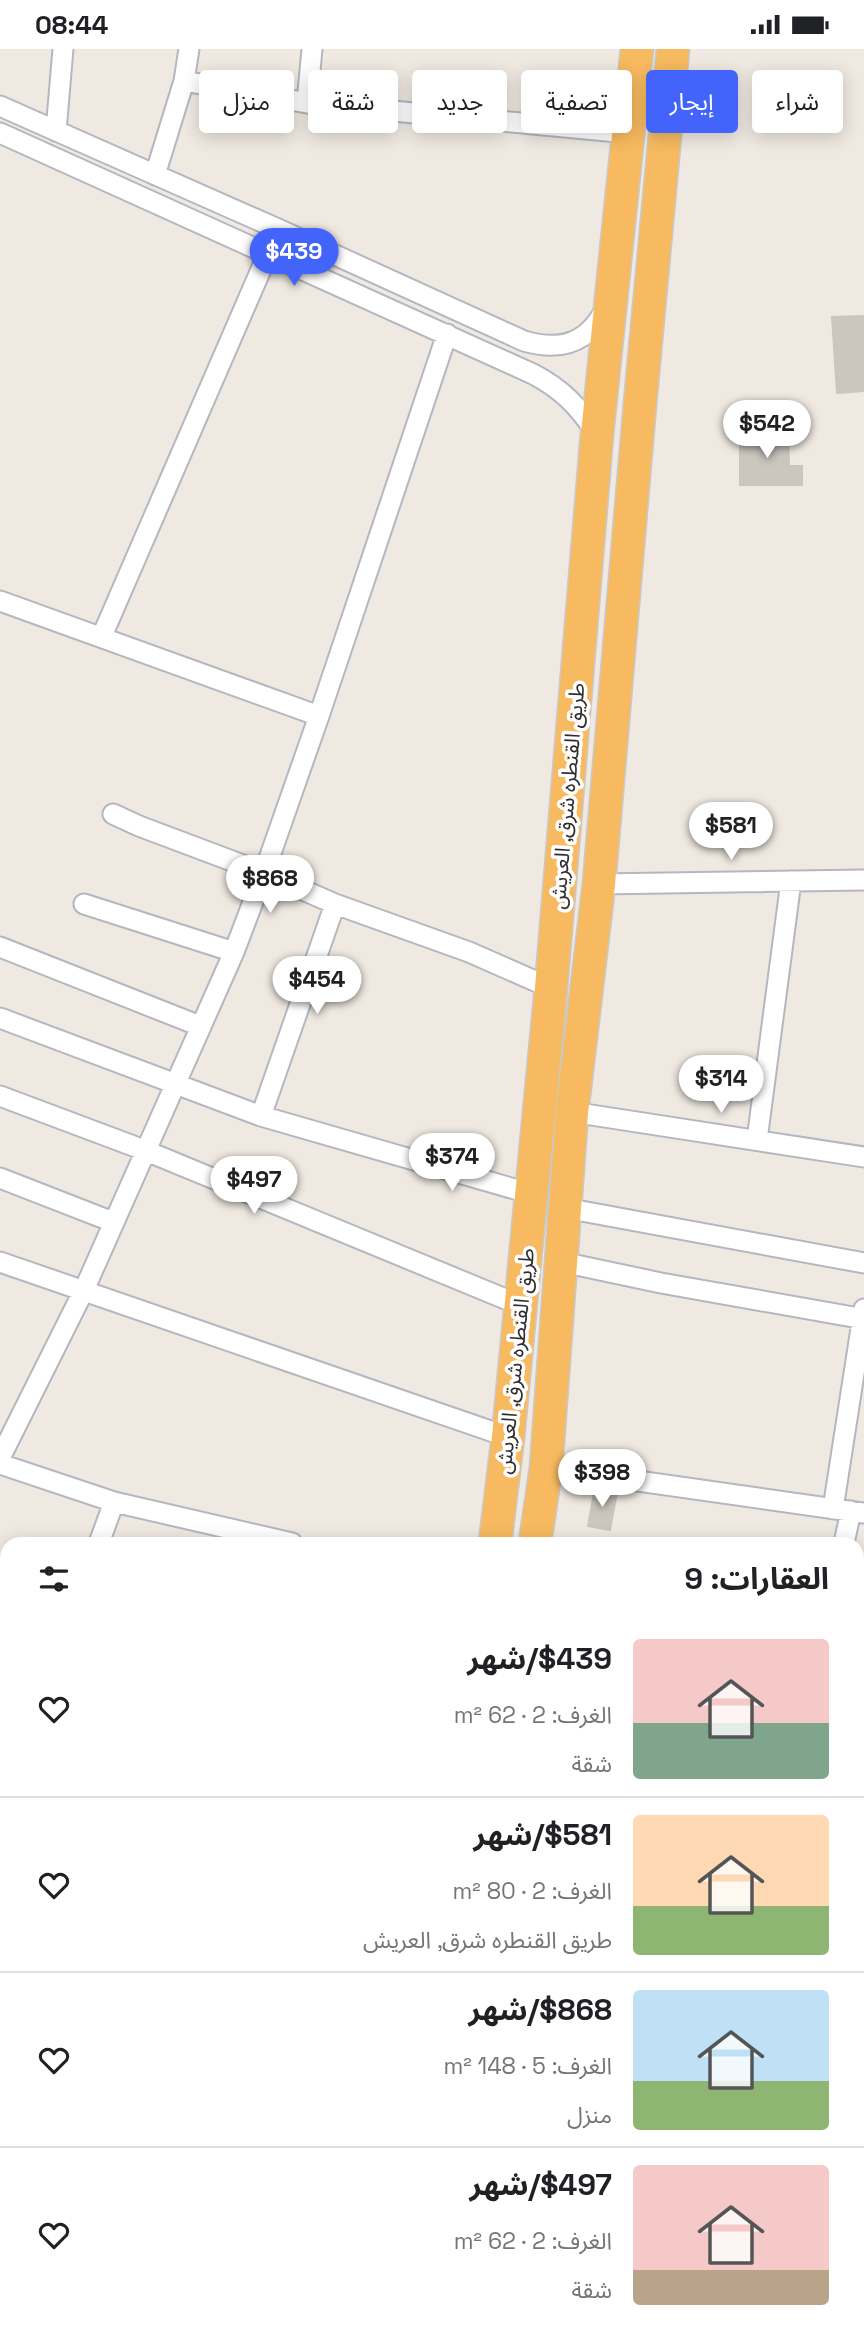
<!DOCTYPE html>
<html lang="ar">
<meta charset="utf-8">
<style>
:root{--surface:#fff;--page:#f6f6f6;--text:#202124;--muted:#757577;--line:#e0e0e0;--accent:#4264fb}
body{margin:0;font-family:"Space Grotesk","Noto Sans Arabic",sans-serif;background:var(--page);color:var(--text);direction:rtl;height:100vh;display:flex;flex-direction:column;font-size:26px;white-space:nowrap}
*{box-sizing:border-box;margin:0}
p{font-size:23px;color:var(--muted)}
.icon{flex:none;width:38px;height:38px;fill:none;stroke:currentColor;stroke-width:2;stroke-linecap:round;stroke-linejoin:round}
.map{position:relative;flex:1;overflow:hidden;direction:ltr}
.drawer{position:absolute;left:0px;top:1488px;width:864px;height:800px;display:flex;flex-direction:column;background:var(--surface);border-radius:21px 21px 0 0;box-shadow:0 4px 18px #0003;direction:rtl}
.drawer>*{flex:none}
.banner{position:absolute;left:21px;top:21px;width:822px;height:63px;direction:rtl;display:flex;gap:14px}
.price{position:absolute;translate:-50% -60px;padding:0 16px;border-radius:24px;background:#fff;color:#222;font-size:23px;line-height:46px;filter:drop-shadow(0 2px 4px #0008)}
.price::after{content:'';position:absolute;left:50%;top:42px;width:21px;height:16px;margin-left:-10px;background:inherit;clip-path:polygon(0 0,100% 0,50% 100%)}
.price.current{background:var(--accent);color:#fff}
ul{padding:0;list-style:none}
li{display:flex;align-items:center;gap:21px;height:175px;padding:0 35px}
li+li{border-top:2px solid var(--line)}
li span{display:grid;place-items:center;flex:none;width:196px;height:140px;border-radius:7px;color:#555}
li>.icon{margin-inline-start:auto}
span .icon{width:84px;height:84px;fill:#fffc;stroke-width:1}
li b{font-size:30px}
h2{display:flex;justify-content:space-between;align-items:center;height:84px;padding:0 35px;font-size:30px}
.chip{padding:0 24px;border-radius:7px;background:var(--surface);box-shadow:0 4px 18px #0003;font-size:24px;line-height:63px}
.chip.current{background:var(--accent);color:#fff}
.status{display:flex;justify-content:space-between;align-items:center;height:49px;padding:0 35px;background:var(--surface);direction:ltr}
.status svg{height:19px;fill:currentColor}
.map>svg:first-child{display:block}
</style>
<div class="status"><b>08:44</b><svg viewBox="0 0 49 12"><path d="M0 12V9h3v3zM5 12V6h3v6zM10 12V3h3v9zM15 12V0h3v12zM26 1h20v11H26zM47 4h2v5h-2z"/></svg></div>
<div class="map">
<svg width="864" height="2287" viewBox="0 0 864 2287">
<rect width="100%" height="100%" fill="#efe9e1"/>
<path fill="#cbc7bf" stroke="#cbc5ba" stroke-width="2" d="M864 267V342L837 344 832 268Z
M788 382 789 417H802V436H740V383Z
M595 1439 617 1443 610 1481 588 1477Z"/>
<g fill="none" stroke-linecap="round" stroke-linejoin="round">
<g stroke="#b4b7c1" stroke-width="23">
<path id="minor" d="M184 32 307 54 628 84
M307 54 312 0
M0 57 278 180 524 292C562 303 589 294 607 257
M56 82 63 0
M0 84 533 325C562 340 579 358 597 385
M155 126 184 32 189 0
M0 552 319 667
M102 587 273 193
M113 765 139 777 264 824 335 855 469 903 551 939
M599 835 864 831
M84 855 234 903
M0 898 200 977
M0 969 261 1067 532 1145
M0 1047 144 1101 520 1256
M572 1063 864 1108
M261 1067 335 855
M757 1091 791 832
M0 1129 113 1173
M565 1159 864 1214
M0 1213 508 1388
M562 1213 661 1234 864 1270
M0 1409 84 1241 234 903 264 824 319 667 447 285
M0 1415 114 1453 292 1494
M546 1419 864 1464
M833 1460 864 1260
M99 1494 114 1453
M844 1494 851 1462
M858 1542 864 1544
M0 1590 7 1593
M858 1698 864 1683
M0 1727 7 1729
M858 1756 864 1759
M858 1864 864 1866
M0 1918 7 1920
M858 1939 864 1941
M0 2070 7 2072
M858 2092 864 2094
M0 2150 7 2151
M858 2187 864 2189
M0 2250 7 2253
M73 2280 90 2287
M552 2287 555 2280"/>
</g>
<g stroke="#c9c9c9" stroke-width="35">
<path id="trunk" d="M495 1494 508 1388 551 939 597 385 637 0
M535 1494 546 1419 572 1063 599 835 640 355 673 0
M286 2287 289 2280
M324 2287 327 2280"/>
</g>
<path stroke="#c9c9c9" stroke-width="2.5" stroke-dasharray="5 3.5" stroke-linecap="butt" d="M0 1652 7 1655"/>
<use href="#minor" stroke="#fff" stroke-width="19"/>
<use href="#trunk" stroke="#f8ba60" stroke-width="32"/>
</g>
<g text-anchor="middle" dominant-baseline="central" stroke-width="7" stroke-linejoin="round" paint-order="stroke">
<g font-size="21" fill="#2e2e2e" stroke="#fff">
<text transform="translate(567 747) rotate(-85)">طريق القنطره شرق, العريش</text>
<text transform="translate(515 1312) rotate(-84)">طريق القنطره شرق, العريش</text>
</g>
</g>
</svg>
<b class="price current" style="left:294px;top:239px">$439</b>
<b class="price" style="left:767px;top:411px">$542</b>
<b class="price" style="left:731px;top:813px">$581</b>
<b class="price" style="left:270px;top:866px">$868</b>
<b class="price" style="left:317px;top:967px">$454</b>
<b class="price" style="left:721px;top:1066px">$314</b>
<b class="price" style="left:452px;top:1144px">$374</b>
<b class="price" style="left:254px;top:1167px">$497</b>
<b class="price" style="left:602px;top:1460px">$398</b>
<div class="banner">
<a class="chip">شراء</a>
<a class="chip current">إيجار</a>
<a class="chip">تصفية</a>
<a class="chip">جديد</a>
<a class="chip">شقة</a>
<a class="chip">منزل</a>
</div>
<section class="drawer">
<h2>العقارات: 9<svg class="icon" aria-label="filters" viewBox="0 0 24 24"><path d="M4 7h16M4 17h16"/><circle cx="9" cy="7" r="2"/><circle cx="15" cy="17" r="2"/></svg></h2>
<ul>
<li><span style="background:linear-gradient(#f6c9c9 60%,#7fa58c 0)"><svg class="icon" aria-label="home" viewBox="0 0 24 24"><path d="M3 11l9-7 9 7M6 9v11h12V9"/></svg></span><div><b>$439/شهر</b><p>الغرف: 2 · 62 m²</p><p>شقة</p></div><svg class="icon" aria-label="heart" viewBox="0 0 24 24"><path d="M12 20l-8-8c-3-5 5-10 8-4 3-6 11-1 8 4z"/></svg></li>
<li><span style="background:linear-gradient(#ffd9b3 65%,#8fb573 0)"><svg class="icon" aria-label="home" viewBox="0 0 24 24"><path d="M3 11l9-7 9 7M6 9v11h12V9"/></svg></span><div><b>$581/شهر</b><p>الغرف: 2 · 80 m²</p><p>طريق القنطره شرق, العريش</p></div><svg class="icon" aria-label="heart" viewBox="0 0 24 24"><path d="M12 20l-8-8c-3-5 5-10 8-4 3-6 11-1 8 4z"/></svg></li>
<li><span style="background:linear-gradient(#bfe0f5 65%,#8fb573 0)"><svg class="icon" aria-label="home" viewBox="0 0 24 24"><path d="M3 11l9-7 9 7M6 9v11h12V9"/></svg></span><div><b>$868/شهر</b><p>الغرف: 5 · 148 m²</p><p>منزل</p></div><svg class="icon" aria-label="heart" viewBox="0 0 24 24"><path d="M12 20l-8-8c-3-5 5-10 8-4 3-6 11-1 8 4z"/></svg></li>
<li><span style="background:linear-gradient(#f6c9c9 75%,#b9a48a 0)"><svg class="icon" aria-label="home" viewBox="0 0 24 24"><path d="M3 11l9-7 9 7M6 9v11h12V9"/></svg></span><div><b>$497/شهر</b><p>الغرف: 2 · 62 m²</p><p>شقة</p></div><svg class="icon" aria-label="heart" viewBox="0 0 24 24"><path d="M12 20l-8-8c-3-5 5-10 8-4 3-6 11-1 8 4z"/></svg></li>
</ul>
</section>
</div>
